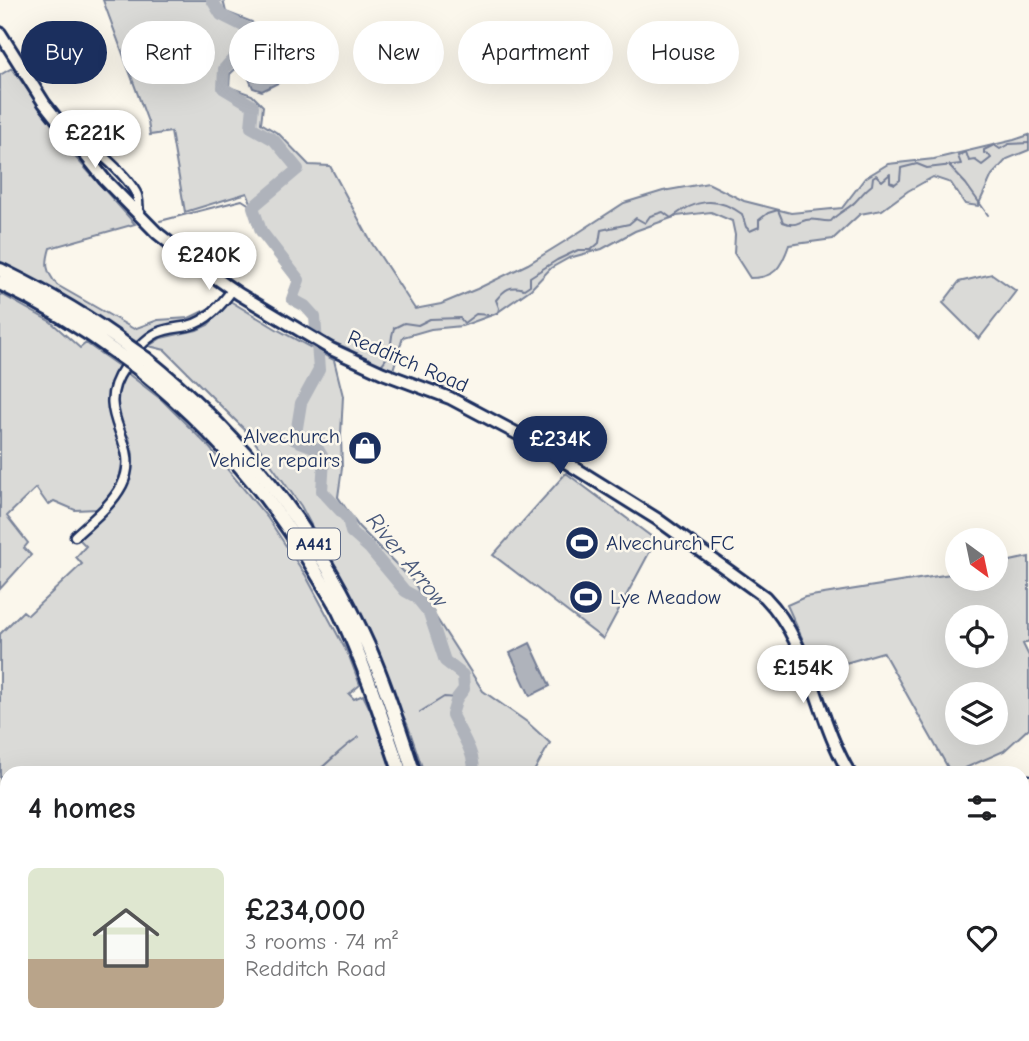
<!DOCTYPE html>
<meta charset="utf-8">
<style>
:root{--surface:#fff;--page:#f6f6f6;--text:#202124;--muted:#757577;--accent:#1b2f5e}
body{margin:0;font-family:"Comic Neue",sans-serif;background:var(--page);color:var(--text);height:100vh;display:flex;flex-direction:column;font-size:26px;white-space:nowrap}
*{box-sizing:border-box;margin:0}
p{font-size:23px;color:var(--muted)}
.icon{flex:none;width:38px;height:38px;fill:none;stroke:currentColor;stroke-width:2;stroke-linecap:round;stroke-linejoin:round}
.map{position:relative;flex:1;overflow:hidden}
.side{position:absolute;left:0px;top:766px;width:1029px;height:275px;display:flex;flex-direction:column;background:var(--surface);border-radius:21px 21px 0 0;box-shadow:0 7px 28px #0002}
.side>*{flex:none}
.top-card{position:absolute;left:21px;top:21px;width:987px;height:63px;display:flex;gap:14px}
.needle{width:46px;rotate:147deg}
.fabs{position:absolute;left:945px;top:528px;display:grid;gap:14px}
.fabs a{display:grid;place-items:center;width:63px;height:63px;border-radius:50%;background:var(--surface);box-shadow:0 7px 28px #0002;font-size:35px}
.price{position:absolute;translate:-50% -60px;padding:0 16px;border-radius:24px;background:#fff;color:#222;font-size:23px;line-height:46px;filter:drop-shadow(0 2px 4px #0008)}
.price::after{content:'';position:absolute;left:50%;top:42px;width:21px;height:16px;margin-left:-10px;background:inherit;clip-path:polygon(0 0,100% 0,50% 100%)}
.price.on{background:var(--accent);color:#fff}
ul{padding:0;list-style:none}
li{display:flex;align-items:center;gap:21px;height:175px;padding:0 28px}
li span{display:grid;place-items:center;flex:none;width:196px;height:140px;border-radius:10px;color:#555}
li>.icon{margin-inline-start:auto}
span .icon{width:84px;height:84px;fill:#fffc;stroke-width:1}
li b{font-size:30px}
h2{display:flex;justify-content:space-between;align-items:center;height:84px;padding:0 28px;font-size:30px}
.pill{padding:0 24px;border-radius:32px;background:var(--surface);box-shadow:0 7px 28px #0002;font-size:24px;line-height:63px}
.pill.on{background:var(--accent);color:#fff}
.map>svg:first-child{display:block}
</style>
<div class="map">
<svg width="1029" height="1041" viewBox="0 0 1029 1041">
<rect width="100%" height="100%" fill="#fbf7ec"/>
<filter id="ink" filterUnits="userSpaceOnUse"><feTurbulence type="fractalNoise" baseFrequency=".0143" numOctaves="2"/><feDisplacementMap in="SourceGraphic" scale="14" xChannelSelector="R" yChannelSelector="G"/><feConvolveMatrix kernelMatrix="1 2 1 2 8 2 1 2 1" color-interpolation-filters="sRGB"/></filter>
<g filter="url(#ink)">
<path fill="#dadad7" stroke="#7a849a" stroke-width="2" fill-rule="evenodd" d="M103 0H223L226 12 252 22 261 41 242 63 230 74 229 87 252 95 263 106 261 123 279 134 309 165 330 166 371 242 415 309 441 304 477 289 528 264 567 240 624 203 663 191 708 183 744 201 791 213 842 208 865 178 888 164 934 159 1014 140 1029 135V150L1007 159 992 175 978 206 965 204 951 183 933 177 908 191 882 210 860 214 833 239 789 245C781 268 775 278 750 278L734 253 735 235 732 221 711 212 677 216 635 231 602 249 569 258 551 268 531 289 495 314 462 326 431 329 403 337 393 370 373 362 365 361 333 345 317 333C315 312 310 309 292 299L299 280 261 231 253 207 247 193 185 212 171 132 150 135 148 122Z
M12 68 76 158 135 224 50 248C45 265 46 271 57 285L134 329 158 320 189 318 214 306 200 318 190 323 172 324 153 330 137 342 27 277 0 262V75Z
M992 274 1016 291 979 339 943 303 959 282Z
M1 294 51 322 80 348 86 343 120 367 110 396 111 419 120 439 124 457 116 490 97 509 75 510 54 501 48 505 36 488 7 516 28 543 24 548 31 555 0 589V295Z
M230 301 278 330 334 360 343 396 341 435 342 468 338 497 359 527 412 580 483 691 527 722 550 743 533 773H424L408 726 319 540 301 506 249 434 165 350 149 346 161 338 197 330 208 325Z
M127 373 162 400 209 447 267 517 306 576 349 656 360 685 349 694 354 699 363 695 371 711 392 773 7 774V1034H126L128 1041H0V634L23 611 28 615 82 564 76 557 86 546 78 538 124 492 131 473 133 454 129 438 121 425 116 406 117 392Z
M566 473 656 540 603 639 493 555Z
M1029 557V641L1023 644 1029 656V728L1004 751 954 773H951L883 652 815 672 802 638 787 605 805 597 957 573V579H996V564ZM957 618H996V656H957ZM957 695H996V733H957Z
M1022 983 1029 1001V1041H919L970 1034H1022Z
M153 1034H485L487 1041H479L478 1039V1041H150Z"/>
<path fill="#afb3bb" stroke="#747e96" stroke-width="2" d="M267 54 278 83 262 91 253 88 246 72 248 66Z
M530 643 550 686 530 696 510 653Z"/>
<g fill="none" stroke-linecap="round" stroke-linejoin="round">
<path stroke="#747e96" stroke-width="2" d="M950 167 966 184 988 215
M160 221 242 200 253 207
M317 333 328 340 349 349
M382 364C395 348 388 346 394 328L404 323 418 325 430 319 460 318 464 323 476 314 490 315 498 313 499 308 496 300C505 289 510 285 524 289L530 285V277L557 260 578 250H591L599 243 601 230 629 224 636 218 645 223 650 216 663 212 671 218C695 200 716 195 742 214L746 227 750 231 759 227V220L768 213 778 210 783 222C795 227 796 223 806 220 813 218 823 222 831 221 837 213 847 210 855 202 861 196 865 190 872 185L873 177 876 175 882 181 890 174V182L895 184 900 180 901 168 917 164 927 168 961 164 958 156 966 152 969 161 975 160 982 165 991 158 988 154 984 153V150L994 145 1000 149 1009 144 1029 143
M420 712 444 697 457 698
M314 774C330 762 342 747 359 737"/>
<path stroke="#afb3bb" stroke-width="12" d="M212 0 221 15 249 29 252 37 224 69 223 88 253 106 251 127 274 140 298 169 253 207 261 231 299 280 292 299 305 306 315 317 319 370 301 403 295 440 318 449 324 459 322 491 348 519 351 532 369 548 405 591 416 597 429 613 445 661 463 675 464 689 457 698 452 715C461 734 475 752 474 774
M586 1034 589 1041"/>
<g stroke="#1b2f5e" stroke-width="13">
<path id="minor" d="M68 128C89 144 123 170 136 193 139 198 138 207 139 214
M75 536C91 521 111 506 122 485 144 441 90 416 124 368 132 355 143 340 157 333 167 328 178 328 188 326 208 321 221 305 233 289
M1022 784 1029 780"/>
</g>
<g stroke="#1b2f5e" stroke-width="16">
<path id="major" d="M0 33 44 103 105 180 157 233 200 267 239 294 331 349 383 373 450 398 535 443 657 519 765 597C811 644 816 718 850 774
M1022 903 1029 910"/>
</g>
<g stroke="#1b2f5e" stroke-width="18">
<path id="highway" d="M0 270C45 292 89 317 129 347
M0 283C42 303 83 328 121 356
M146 359C244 438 318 533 369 648 387 689 400 731 414 774
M138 368C209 425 270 494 316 572 323 584 331 596 338 609 364 662 382 718 401 774
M488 1034 491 1041
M505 1034 508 1041"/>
</g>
<use href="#minor" stroke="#fbf7ec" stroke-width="8"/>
<use href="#major" stroke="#fbf7ec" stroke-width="10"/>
<use href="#highway" stroke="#fbf7ec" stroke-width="12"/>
<g stroke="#1b2f5e" stroke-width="18" stroke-linecap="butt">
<path id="highway-bridge" d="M129 347 146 359
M121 356 138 368"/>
</g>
<use href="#highway-bridge" stroke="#fbf7ec" stroke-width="12"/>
</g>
</g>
<defs>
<g id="shop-disc" transform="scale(1.75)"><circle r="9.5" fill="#1b2f5e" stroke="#fbf7ec"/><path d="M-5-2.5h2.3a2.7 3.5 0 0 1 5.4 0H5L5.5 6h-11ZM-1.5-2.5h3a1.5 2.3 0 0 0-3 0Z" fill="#fff"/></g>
<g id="stadium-disc" transform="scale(1.75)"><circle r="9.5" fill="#1b2f5e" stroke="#fbf7ec"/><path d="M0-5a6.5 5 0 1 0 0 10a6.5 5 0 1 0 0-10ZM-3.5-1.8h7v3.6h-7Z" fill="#fff"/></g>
</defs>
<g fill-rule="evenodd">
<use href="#shop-disc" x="365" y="448"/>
<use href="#stadium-disc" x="582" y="543"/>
<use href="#stadium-disc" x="586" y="597"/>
</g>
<g text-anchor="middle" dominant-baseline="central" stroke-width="5" stroke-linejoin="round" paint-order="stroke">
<rect fill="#fbf7ec" stroke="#5e6b89" stroke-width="2" x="288" y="528.5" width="52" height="31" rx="5"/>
<g font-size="19" font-weight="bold" fill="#1b2f5e">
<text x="314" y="544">A441</text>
</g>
<g font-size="21" fill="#1b2f5e" stroke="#fbf7ec">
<text transform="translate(408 361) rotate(23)">Redditch Road</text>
</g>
<g font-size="21" fill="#1b2f5e" stroke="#fbf7ec" text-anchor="start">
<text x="340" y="436" text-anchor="end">Alvechurch<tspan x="340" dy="24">Vehicle repairs</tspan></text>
<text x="606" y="543">Alvechurch FC</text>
<text x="610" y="597">Lye Meadow</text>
</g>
<g font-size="23" font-style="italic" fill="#47577a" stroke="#fbf7ec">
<text transform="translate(407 560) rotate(51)">River Arrow</text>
</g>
</g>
</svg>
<div class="fabs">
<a><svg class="needle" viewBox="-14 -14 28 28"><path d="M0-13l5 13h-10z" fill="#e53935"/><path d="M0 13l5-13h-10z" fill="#757577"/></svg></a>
<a><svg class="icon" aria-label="locate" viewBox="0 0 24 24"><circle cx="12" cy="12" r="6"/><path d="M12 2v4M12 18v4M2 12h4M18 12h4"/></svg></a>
<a><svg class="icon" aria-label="layers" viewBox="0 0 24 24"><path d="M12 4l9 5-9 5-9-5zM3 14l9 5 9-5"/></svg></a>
</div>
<b class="price" style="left:95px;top:170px">£221K</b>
<b class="price" style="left:209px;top:292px">£240K</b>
<b class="price on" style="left:560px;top:476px">£234K</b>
<b class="price" style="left:803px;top:705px">£154K</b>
<div class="top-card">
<a class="pill on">Buy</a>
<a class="pill">Rent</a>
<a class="pill">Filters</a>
<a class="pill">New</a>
<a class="pill">Apartment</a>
<a class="pill">House</a>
</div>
<section class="side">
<h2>4 homes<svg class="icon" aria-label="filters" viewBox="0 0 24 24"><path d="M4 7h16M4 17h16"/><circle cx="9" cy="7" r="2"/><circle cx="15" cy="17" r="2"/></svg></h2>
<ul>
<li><span style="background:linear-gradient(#dfe7d0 65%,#b9a48a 0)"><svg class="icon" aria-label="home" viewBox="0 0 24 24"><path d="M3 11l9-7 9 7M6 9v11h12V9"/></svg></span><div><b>£234,000</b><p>3 rooms · 74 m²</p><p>Redditch Road</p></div><svg class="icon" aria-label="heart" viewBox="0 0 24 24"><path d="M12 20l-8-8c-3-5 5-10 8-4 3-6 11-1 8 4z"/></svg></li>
</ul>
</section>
</div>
